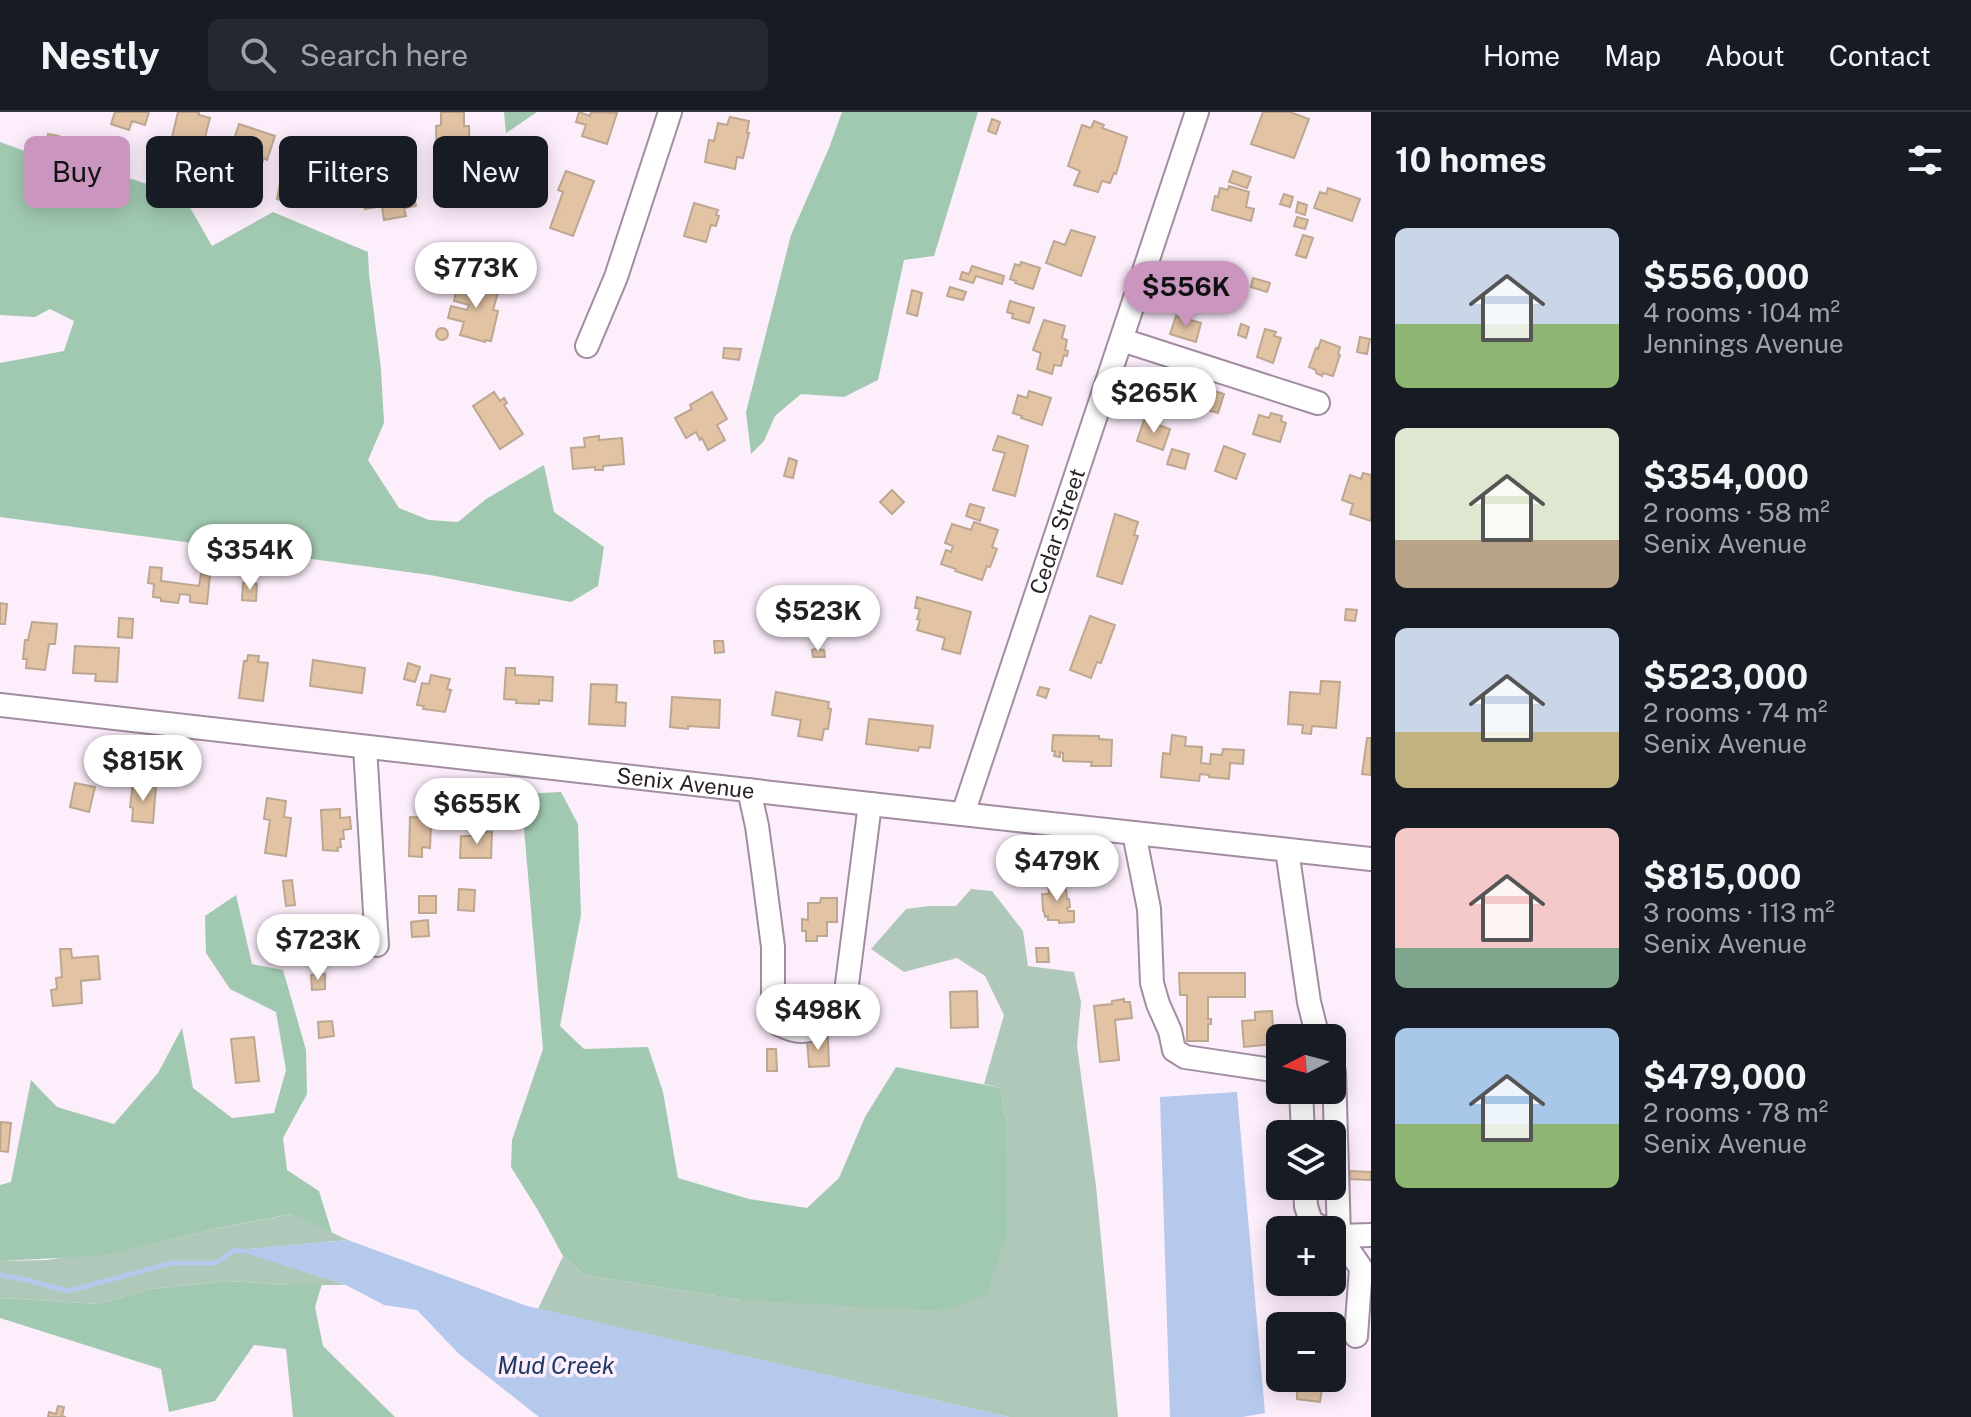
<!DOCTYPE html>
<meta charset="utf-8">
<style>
:root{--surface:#171b24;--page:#242831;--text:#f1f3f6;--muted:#9ea1a6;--line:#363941;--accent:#ca95be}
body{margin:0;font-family:"Public Sans",sans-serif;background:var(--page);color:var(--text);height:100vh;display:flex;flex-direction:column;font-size:30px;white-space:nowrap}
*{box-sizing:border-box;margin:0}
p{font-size:26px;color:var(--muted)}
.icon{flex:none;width:44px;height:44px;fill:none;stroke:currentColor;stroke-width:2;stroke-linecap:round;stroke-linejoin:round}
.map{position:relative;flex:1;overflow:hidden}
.drawer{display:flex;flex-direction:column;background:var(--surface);width:600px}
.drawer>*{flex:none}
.banner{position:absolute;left:24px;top:24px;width:760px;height:72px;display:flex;gap:16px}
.needle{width:52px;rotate:264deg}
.buttons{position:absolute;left:1266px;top:912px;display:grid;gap:16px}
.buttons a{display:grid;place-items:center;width:80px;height:80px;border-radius:12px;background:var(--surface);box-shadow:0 4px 20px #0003;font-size:40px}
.price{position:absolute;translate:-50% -68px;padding:0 18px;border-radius:28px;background:#fff;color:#222;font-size:26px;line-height:52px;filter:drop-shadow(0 2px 4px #0008)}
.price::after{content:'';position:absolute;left:50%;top:48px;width:24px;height:18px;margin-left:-12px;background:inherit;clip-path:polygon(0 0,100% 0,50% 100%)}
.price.current{background:var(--accent);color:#111}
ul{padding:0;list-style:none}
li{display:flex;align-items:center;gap:24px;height:200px;padding:0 24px}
li span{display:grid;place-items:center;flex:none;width:224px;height:160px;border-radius:12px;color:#555}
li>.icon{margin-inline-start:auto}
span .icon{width:96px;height:96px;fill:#fffc;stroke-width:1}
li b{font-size:34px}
h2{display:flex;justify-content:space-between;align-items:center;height:96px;padding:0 24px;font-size:34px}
.pill{padding:0 28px;border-radius:12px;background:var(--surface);box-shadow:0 4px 20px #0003;font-size:28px;line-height:72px}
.pill.current{background:var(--accent);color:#111}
header{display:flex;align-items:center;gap:48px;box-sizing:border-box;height:112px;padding:0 40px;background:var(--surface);border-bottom:2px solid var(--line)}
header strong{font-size:38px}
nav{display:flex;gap:44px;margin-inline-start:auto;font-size:28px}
.search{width:560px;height:72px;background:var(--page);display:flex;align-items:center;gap:20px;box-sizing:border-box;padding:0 28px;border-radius:12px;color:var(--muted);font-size:30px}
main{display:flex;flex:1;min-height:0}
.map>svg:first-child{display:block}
</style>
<header>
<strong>Nestly</strong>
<div class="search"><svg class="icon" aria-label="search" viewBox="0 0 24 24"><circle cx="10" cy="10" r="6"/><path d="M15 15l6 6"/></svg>Search here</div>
<nav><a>Home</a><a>Map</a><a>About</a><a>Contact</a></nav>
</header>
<main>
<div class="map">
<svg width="1371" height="1305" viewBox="0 0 1371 1305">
<rect width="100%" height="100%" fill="#fdeefc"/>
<path fill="#b0c8b9" d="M971 777 992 779 1023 819 1028 854 1074 860 1081 890 1077 934 1096 1074 1118 1305H1009L538 1197 563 1144 585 1163 741 1188 1005 1005 1001 976 984 972 1004 903 985 864 957 846 904 860 871 837 906 797 929 794H956Z
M292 1102 348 1128 238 1138 346 1173H286L230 1169 150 1177 99 1192 0 1186V1149L47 1148 158 1131 219 1116Z"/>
<path fill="#a1c9b1" d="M504 0H537L506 21Z
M842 0H978L934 144 904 148 878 268 844 285 801 282 775 304 764 329 751 342 746 300 791 123 829 36Z
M0 30 47 47 135 68 184 85 212 134 273 100 368 140 369 162 381 257 384 311 368 348 399 396 429 408 458 410 486 387 544 353 554 400 604 435 598 474 571 490 430 463 0 405V251L64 239 74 209 50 197 35 205 0 203Z
M561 680 578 712 581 803 560 914 584 937 648 935 663 980 678 1066 749 1087 807 1096 839 1066 865 1005 896 955 1001 976 1005 1005 1007 1120 986 1183 943 1199 741 1188 585 1163 563 1144 539 1100 511 1055 512 1028 543 937 521 682Z
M236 783 252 852 283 858 306 938 307 982 283 1026 287 1058 319 1079 332 1121 291 1102 219 1116 158 1131 97 1144 0 1149V1073L11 1070 31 968 57 995 114 1012 158 961 182 916 193 976 232 1006 274 1001 286 958 276 900 230 877 206 841 205 804Z
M230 1169 286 1173 322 1172 315 1195 323 1234 395 1305H293L286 1237 254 1233 215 1289 169 1300 161 1257 0 1206V1186L99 1192 150 1177Z"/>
<path fill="#b4c9ec" d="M1237 980 1265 1301 1242 1305H1170L1160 985Z
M348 1128 527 1194 1009 1305H539L459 1242 417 1198 384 1193 346 1173 235 1138Z"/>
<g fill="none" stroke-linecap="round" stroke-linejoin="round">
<path stroke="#b4c9ec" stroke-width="5" d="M0 1163 27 1168 68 1179 172 1151H216L235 1138 241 1139"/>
</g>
<path fill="#e2c3a4" stroke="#bda791" stroke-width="2" d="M115 0H149L145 13 132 9 129 18 111 12Z
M178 0H195L199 1V3L210 6 203 33 193 30 189 48 170 43 174 26 172 25Z
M441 0H464V14H469L470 48H437L436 14 441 13Z
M579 0 590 4 591 0 617 1 607 32 582 24 586 13 576 10Z
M1263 0H1290L1309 7 1294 46 1251 32Z
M730 5 749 9 747 21H749L743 46 737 45 735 57 705 50 709 28 714 29 718 11 727 13Z
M992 7 1000 10 996 22 988 19Z
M1094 9 1104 13 1102 16 1127 25 1116 62 1114 61 1110 71 1102 69 1098 80 1074 73 1080 59 1068 54 1082 13 1091 16Z
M239 12 275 24 267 48 264 46 259 59 244 54 245 51 233 47 235 38 231 37Z
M48 22 59 24 57 36 46 34Z
M307 38 327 48 326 50 340 57 323 92 310 85 307 91 293 86 291 91 277 87 281 67 292 69Z
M566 59 594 69 573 124 550 116 563 80 558 78Z
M1233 59 1251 65 1247 76 1229 70Z
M410 62 416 94 404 96 406 104 384 108 382 94 365 97 360 73Z
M1229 74 1249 80 1246 95 1254 97 1251 109 1212 98 1215 84 1218 85 1220 76 1228 78Z
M1328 76 1360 87 1352 109 1314 96 1320 80 1326 82Z
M1284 82 1293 85 1290 95 1280 92Z
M1298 90 1307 93 1305 103 1296 100Z
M694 91 718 98 716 103 719 104 716 114 711 113 706 130 684 124Z
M1297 105 1308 108 1305 117 1294 114Z
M1071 118 1095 125 1081 164 1046 151 1054 129 1065 133Z
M1303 123 1313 126 1306 146 1296 143Z
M1021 150 1040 156 1033 177 1015 171 1016 169 1010 167 1015 152 1020 154Z
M972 154 1004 164 1002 172 976 164 973 171 960 167 962 160 969 162Z
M1201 159 1206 161 1205 165 1227 172 1226 174 1232 176 1229 185 1226 184 1223 193 1180 180 1185 165 1192 167 1194 161 1200 163Z
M1253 166 1270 171 1267 180 1251 175Z
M459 167 499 177 493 198 498 199 491 229 485 228V230L460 223 464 210 448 206 451 194 467 198 469 193 454 189Z
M950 175 966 180 963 188 947 184Z
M912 178 922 181 917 204 907 201Z
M1010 189 1034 196 1029 211 1012 206 1013 202 1007 200Z
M1176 204 1201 211 1196 230 1170 222Z
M1044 208 1065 214 1062 226 1067 228 1065 238 1068 239 1067 244 1064 243 1061 254 1054 253 1052 262 1037 257 1041 241 1033 238Z
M1241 212 1249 215 1246 226 1238 223Z
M436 222a6 6 0 1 1 12 0a6 6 0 1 1-12 0Z
M1265 217 1276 220 1274 224 1281 226 1273 251 1257 245Z
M1360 225 1370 227 1367 242 1357 240Z
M1321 228 1340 235 1338 242 1340 243 1333 264 1323 261 1322 264 1316 261V258L1309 255 1316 236 1318 237Z
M724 236 741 237 739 248 723 246Z
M1157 259 1171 261 1170 263 1179 265 1175 281 1181 282 1179 291 1150 284 1152 274 1146 273 1148 266 1155 268Z
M1210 278 1224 282 1218 301 1204 297Z
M1029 279 1051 286 1042 313 1021 306 1022 304 1013 301 1018 283 1027 286Z
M494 280 500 289 504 286 507 291 504 293 523 322 500 337 473 294Z
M712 280 727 307 717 313 725 328 708 338 702 326 700 328 696 320 686 326 675 306 692 297 690 293Z
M1271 301 1282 304 1281 309 1286 311 1280 330 1253 322 1259 303 1269 306Z
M1144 308 1170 317 1163 338 1137 329Z
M599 324V328L622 326 624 352 603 354V358H595V355L573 357 571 336 585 335 584 326Z
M998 324 1028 334 1015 384 993 378 1005 341 993 338Z
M1224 334 1245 342 1236 367 1215 359Z
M1172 337 1189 342 1185 357 1167 352Z
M789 346 797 349 793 366 784 364Z
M1363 361 1371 363V409L1350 402 1353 392 1342 388 1350 363 1361 367Z
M892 378 904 390 892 402 880 390Z
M970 392 984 396 980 409 966 404Z
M1115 402 1138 410 1134 423 1138 424 1122 472 1097 464Z
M974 410 998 418 992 435 997 437 990 455 987 454 982 468 955 459 956 457 941 452 946 438 951 440 953 434 945 431 952 412 971 418Z
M150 455 162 456 161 469 199 474 201 462 210 463 207 492 190 490V483L180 482 178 491 161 489V486L153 485 154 472 148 471Z
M243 471 257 472 256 489 242 488Z
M917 485 971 500 960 542 942 537 945 526 917 518 920 508 917 507 920 497 915 496Z
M0 491 7 492 5 512H0Z
M1346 497 1357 498 1355 509 1345 508Z
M1090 504 1115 513 1101 551 1097 550 1091 566 1070 558Z
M119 506 133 507 132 526 118 525Z
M32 510 57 512 55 532H49L45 558 26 556 27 547H23L25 528H28Z
M714 529H723L724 540 715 541Z
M75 534 119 536 117 570 95 569 96 562 73 561Z
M815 537 824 538 825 545H813L812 538Z
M248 543 259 544 258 550 268 551 263 589 239 586 244 549H247Z
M313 548 365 556 362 581 310 574Z
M408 551 420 555 415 570 404 567Z
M506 556H515V563L553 565 552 589 539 588V592L516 591 517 588 504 587Z
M431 563 450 567 447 577 451 578 445 600 423 597 424 594 417 593 422 571 429 572Z
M1321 569 1340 570 1336 616 1312 614 1311 622 1302 621 1303 613 1288 612 1290 580 1320 582Z
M591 572 617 573 616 590 626 591 625 614 589 612Z
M1040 575 1049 577 1046 586 1037 583Z
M776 580 829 590 828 596 831 597 828 617H824L822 628 798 624 801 608 772 603Z
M672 585 720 588 719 616 688 614V617L670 615Z
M869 607 933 614 930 636 919 635 918 639 866 632Z
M1053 623 1099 624V627L1112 628 1111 654H1091L1092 650 1063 649V641L1060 640V645L1054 644 1055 639H1052Z
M1172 623 1186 625 1185 634 1202 635 1201 651 1210 652 1211 642 1222 643 1223 637 1244 638 1243 652 1230 651 1229 667 1209 665V663L1200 662 1199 669 1161 665 1163 641 1170 642Z
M1367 626H1371V663L1362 662Z
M75 671 95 675 89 700 70 695Z
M133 671 156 674 153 711 132 709 133 696 130 695Z
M267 686 286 689 284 705 291 706 286 744 265 741 270 708 264 707Z
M340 697V706L350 705 351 717 343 718 344 727H340L341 735 337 736 338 739 323 738 321 698Z
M410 705 429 706 428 714H431L430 736 422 735V745L409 744Z
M473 720H492L491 746H460L461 724H474Z
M292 768 295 793 286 794 283 769Z
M1065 769 1067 787H1069L1070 795 1067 796 1068 799H1074V810L1059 811V808H1048V804L1045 805 1044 799H1043L1042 782H1049L1048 770Z
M459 777 475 778 474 799 458 798Z
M419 784H436V801H419Z
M821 786H837V810H827V824H817V829H806V819H802V807L808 808V791H820Z
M428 808 429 824 412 825 411 810Z
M348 820 350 845 332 846 331 821Z
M1036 836H1048L1049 850H1037Z
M60 837H71L72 846 98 844 100 867 81 869 82 891 53 894 51 878 57 877 56 866 62 865Z
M1179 861H1245V885H1208V907H1211V912H1208V929H1187V883H1180Z
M325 862V877L312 878 311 863Z
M977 879 978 915 951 916 950 880Z
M796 882 820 885 818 903 793 900Z
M1124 887V890H1130L1132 906 1115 908 1119 948 1100 950 1094 894 1112 892V889Z
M1272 899 1274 932 1244 935 1242 909 1255 908V900Z
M332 909 334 924 319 926 318 910Z
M254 925 259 969 236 971 231 927Z
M828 926 829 954 809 955 807 927Z
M767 937H776L777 959H767Z
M1 1010 11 1011 8 1040 0 1039Z
M1350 1059 1371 1060V1068L1349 1067Z
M1297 1266H1328L1326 1277H1322L1320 1290 1297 1287Z
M58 1294 64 1295 62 1304 66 1305H48L49 1300 56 1302Z"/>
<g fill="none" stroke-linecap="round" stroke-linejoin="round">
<g stroke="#a28ca1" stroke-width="26">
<g id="minor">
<path d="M1122 228 1318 291"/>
<path d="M587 234 616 165 670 0"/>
<path id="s1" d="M0 593 870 692 1371 747"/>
<path d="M365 635 377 833"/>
<path d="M749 678 757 714 764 765 773 835V890L779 912C802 925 813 918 835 907L846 880 870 692"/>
<path id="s2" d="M963 702 1197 0"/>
<path d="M1134 721 1149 797 1152 871 1158 892 1170 919 1174 938 1185 945 1280 959"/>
<path d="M1287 738 1309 890 1318 926"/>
<path d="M1332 956 1334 960 1339 1124 1361 1156 1356 1224"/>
<path d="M1301 978 1303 1022"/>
<path d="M1305 1074 1306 1094 1311 1110 1327 1118"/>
<path d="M1332 1121 1339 1124 1371 1123"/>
</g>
</g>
<use href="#minor" stroke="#fff" stroke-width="22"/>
</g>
<g text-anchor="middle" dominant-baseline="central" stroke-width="7" stroke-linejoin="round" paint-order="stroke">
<g font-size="22" fill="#281f27" stroke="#fdeefc">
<text stroke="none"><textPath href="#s2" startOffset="298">Cedar Street</textPath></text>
<text stroke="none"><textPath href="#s1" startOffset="690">Senix Avenue</textPath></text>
</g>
<g font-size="24" font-style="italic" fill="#1f3a66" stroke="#fdeefc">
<text x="556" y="1253">Mud Creek</text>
</g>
</g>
</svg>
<div class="buttons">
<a><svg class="needle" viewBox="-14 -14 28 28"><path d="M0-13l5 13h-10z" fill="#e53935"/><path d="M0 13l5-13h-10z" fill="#9ea1a6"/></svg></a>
<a><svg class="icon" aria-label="layers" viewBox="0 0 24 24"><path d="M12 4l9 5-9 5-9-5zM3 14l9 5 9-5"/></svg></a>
<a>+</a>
<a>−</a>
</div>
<b class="price" style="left:476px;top:198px">$773K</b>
<b class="price current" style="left:1186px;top:217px">$556K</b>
<b class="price" style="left:1154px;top:323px">$265K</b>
<b class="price" style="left:250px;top:480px">$354K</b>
<b class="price" style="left:818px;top:541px">$523K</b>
<b class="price" style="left:143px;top:691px">$815K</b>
<b class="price" style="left:477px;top:734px">$655K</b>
<b class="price" style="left:1057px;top:791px">$479K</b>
<b class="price" style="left:318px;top:870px">$723K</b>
<b class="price" style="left:818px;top:940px">$498K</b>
<div class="banner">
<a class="pill current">Buy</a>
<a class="pill">Rent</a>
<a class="pill">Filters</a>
<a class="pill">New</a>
</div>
</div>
<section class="drawer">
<h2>10 homes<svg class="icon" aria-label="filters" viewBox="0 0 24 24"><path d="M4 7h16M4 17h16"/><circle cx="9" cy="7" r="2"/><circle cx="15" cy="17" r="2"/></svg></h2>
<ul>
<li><span style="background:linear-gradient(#c9d6e8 60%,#8fb573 0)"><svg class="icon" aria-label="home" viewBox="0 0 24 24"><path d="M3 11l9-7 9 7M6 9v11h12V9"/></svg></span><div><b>$556,000</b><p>4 rooms · 104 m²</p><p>Jennings Avenue</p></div></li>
<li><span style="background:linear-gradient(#dfe7d0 70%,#b9a48a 0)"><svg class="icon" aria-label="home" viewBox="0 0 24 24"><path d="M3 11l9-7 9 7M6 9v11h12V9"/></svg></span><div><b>$354,000</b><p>2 rooms · 58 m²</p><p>Senix Avenue</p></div></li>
<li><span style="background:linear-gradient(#c9d6e8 65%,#c2b280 0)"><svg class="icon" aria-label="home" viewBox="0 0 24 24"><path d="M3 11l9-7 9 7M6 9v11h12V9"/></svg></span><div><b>$523,000</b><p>2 rooms · 74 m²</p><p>Senix Avenue</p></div></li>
<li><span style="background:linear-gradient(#f6c9c9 75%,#7fa58c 0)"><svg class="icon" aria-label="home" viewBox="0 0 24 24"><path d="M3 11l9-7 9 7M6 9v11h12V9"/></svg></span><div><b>$815,000</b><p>3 rooms · 113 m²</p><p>Senix Avenue</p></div></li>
<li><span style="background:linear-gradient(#a9c7e8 60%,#8fb573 0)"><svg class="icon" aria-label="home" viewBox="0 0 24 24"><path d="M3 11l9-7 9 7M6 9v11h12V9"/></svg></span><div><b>$479,000</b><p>2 rooms · 78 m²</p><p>Senix Avenue</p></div></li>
</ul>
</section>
</main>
